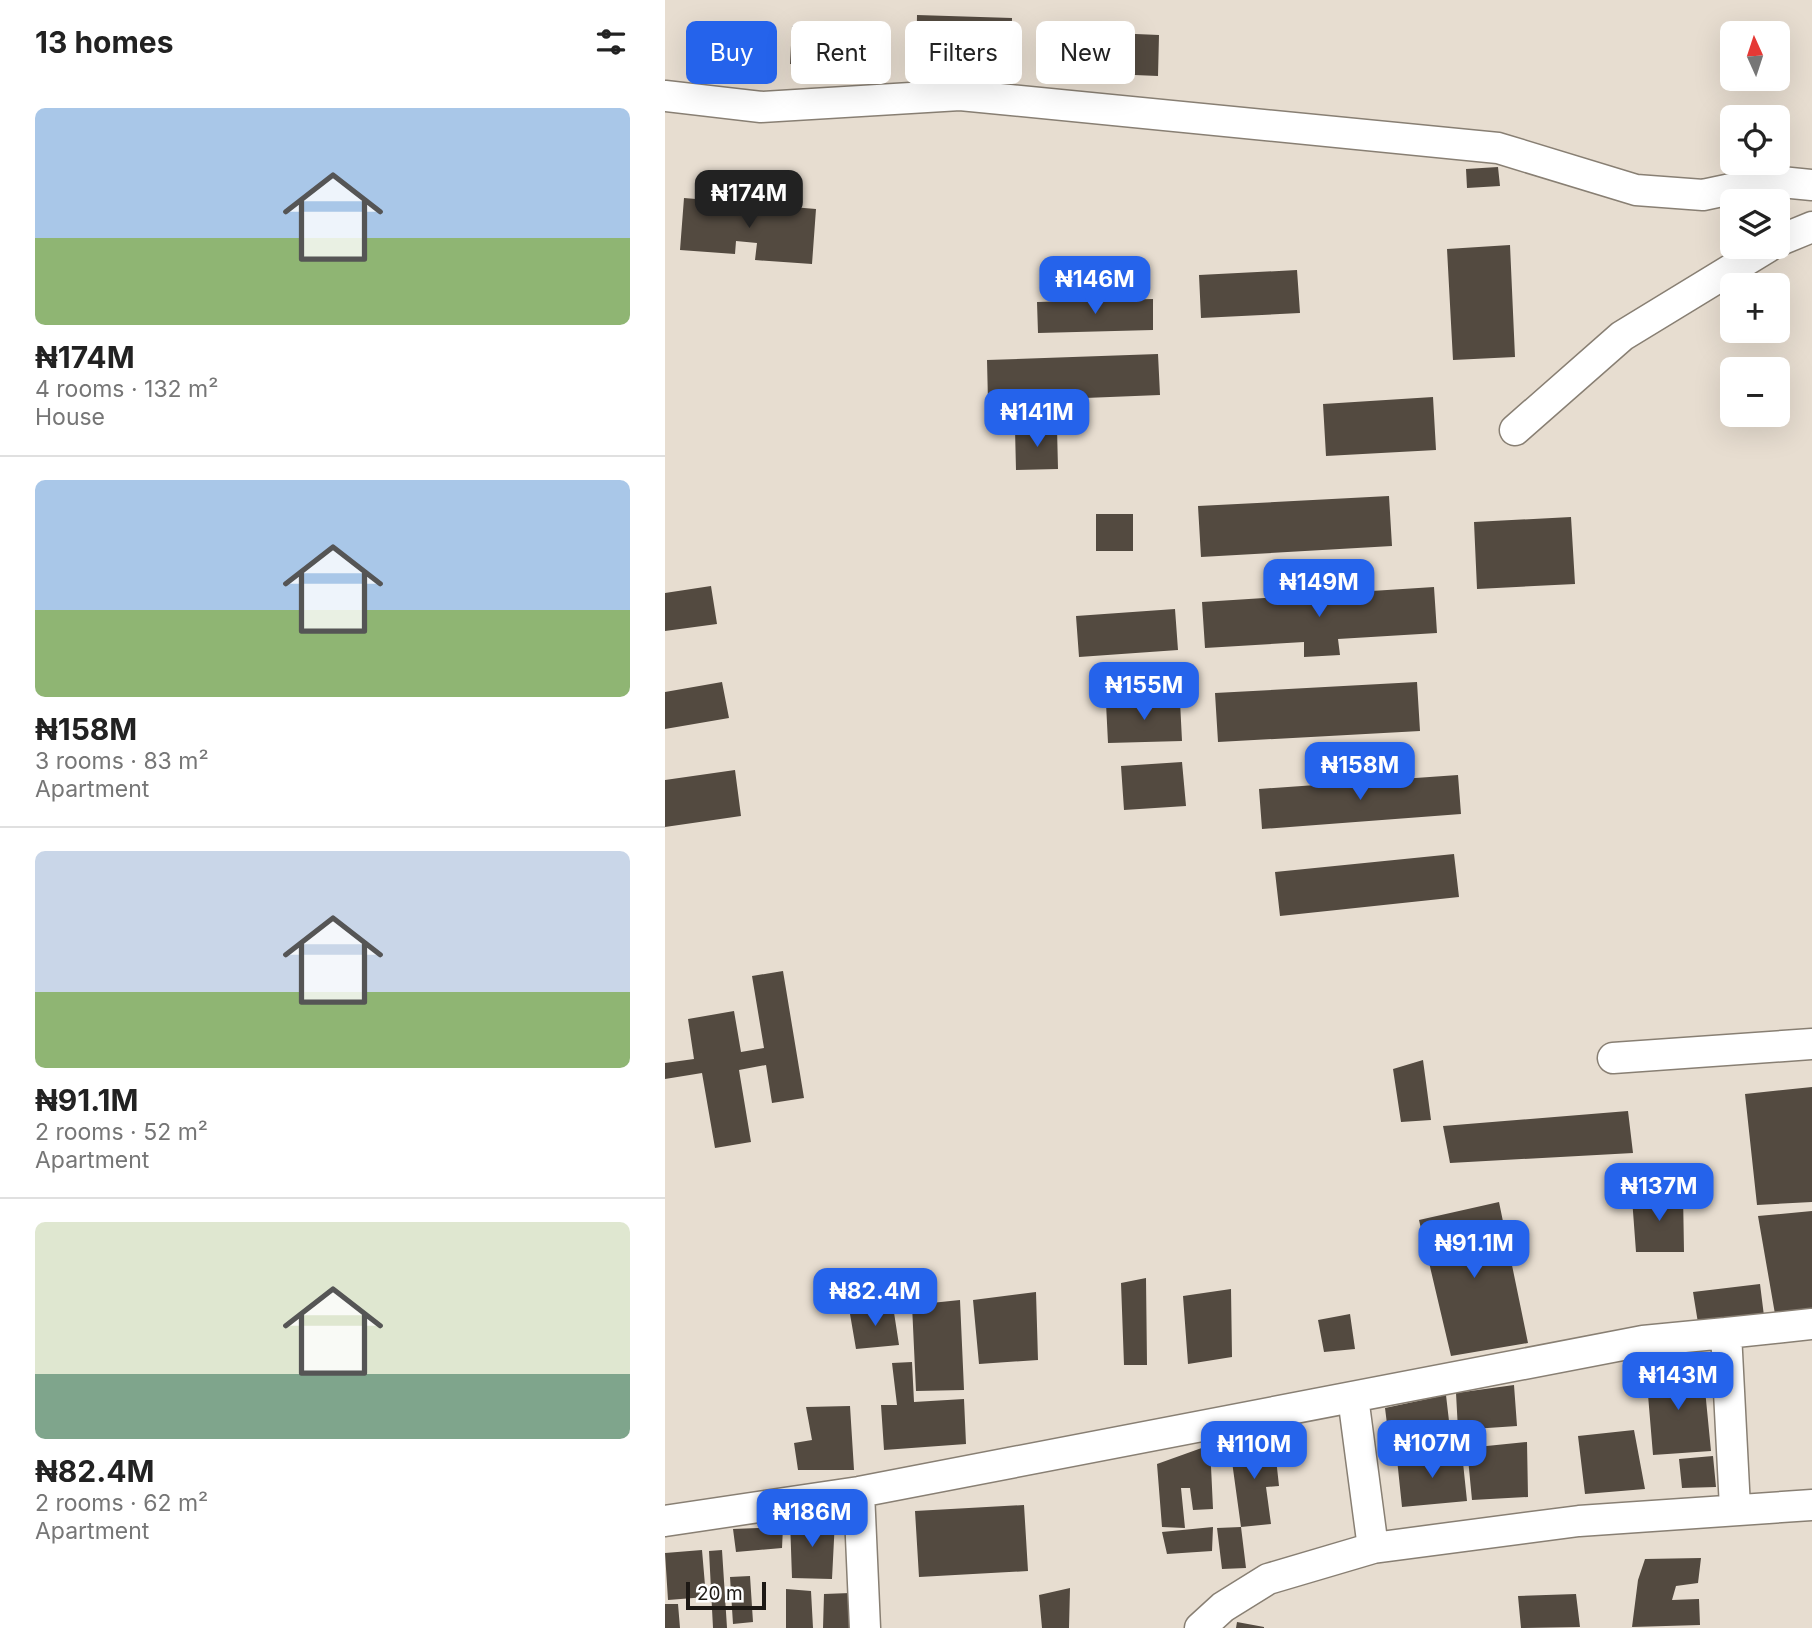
<!DOCTYPE html>
<meta charset="utf-8">
<style>
:root{--surface:#fff;--page:#f2f2f2;--text:#222;--muted:#767676;--line:#e0e0e0;--accent:#2563eb}
body{margin:0;font-family:Inter,sans-serif;background:var(--page);color:var(--text);height:100vh;display:flex;flex-direction:column;font-size:26px;white-space:nowrap}
*{box-sizing:border-box;margin:0}
p{font-size:23px;color:var(--muted)}
.icon{flex:none;width:38px;height:38px;fill:none;stroke:currentColor;stroke-width:2;stroke-linecap:round;stroke-linejoin:round}
.map{position:relative;flex:1;overflow:hidden}
.drawer{display:flex;flex-direction:column;background:var(--surface);width:665px}
.drawer>*{flex:none}
.top-card{position:absolute;left:21px;top:21px;width:665px;height:63px;display:flex;gap:14px}
.needle{width:46px;rotate:357deg}
.controls{position:absolute;left:1055px;top:21px;display:grid;gap:14px}
.controls a{display:grid;place-items:center;width:70px;height:70px;border-radius:10px;background:var(--surface);box-shadow:0 7px 28px #0002;font-size:35px}
.scale{position:absolute;left:21px;bottom:18px;width:80px;box-sizing:border-box;padding-left:7px;border:4px solid #1d1915;border-top:0;font-size:19px;line-height:24px;white-space:nowrap;color:#1d1915;-webkit-text-stroke:5px #fff;paint-order:stroke}
.price{position:absolute;translate:-50% -60px;padding:0 16px;border-radius:14px;background:var(--accent);color:#fff;font-size:23px;line-height:46px;filter:drop-shadow(0 2px 4px #0008)}
.price::after{content:'';position:absolute;left:50%;top:42px;width:21px;height:16px;margin-left:-10px;background:inherit;clip-path:polygon(0 0,100% 0,50% 100%)}
.price.selected{background:#222;color:#fff}
ul{padding:0;list-style:none}
li{display:grid;align-content:center;gap:14px;height:371px;padding:0 35px}
li+li{border-top:2px solid var(--line)}
li span{display:grid;place-items:center;height:217px;border-radius:10px;color:#555}
li>.icon{margin-inline-start:auto}
span .icon{width:126px;height:126px;fill:#fffc;stroke-width:1}
li b{font-size:30px}
h2{display:flex;justify-content:space-between;align-items:center;height:84px;padding:0 35px;font-size:30px}
.pill{padding:0 24px;border-radius:10px;background:var(--surface);box-shadow:0 7px 28px #0002;font-size:24px;line-height:63px}
.pill.selected{background:var(--accent);color:#fff}
main{display:flex;flex:1;min-height:0}
.map>svg:first-child{display:block}
</style>
<main>
<section class="drawer">
<h2>13 homes<svg class="icon" aria-label="filters" viewBox="0 0 24 24"><path d="M4 7h16M4 17h16"/><circle cx="9" cy="7" r="2"/><circle cx="15" cy="17" r="2"/></svg></h2>
<ul>
<li><span style="background:linear-gradient(#a9c7e8 60%,#8fb573 0)"><svg class="icon" aria-label="home" viewBox="0 0 24 24"><path d="M3 11l9-7 9 7M6 9v11h12V9"/></svg></span><div><b>₦174M</b><p>4 rooms · 132 m²</p><p>House</p></div></li>
<li><span style="background:linear-gradient(#a9c7e8 60%,#8fb573 0)"><svg class="icon" aria-label="home" viewBox="0 0 24 24"><path d="M3 11l9-7 9 7M6 9v11h12V9"/></svg></span><div><b>₦158M</b><p>3 rooms · 83 m²</p><p>Apartment</p></div></li>
<li><span style="background:linear-gradient(#c9d6e8 65%,#8fb573 0)"><svg class="icon" aria-label="home" viewBox="0 0 24 24"><path d="M3 11l9-7 9 7M6 9v11h12V9"/></svg></span><div><b>₦91.1M</b><p>2 rooms · 52 m²</p><p>Apartment</p></div></li>
<li><span style="background:linear-gradient(#dfe7d0 70%,#7fa58c 0)"><svg class="icon" aria-label="home" viewBox="0 0 24 24"><path d="M3 11l9-7 9 7M6 9v11h12V9"/></svg></span><div><b>₦82.4M</b><p>2 rooms · 62 m²</p><p>Apartment</p></div></li>
</ul>
</section>
<div class="map">
<svg width="1147" height="1628" viewBox="0 0 1147 1628">
<rect width="100%" height="100%" fill="#e7ddd0"/>
<path fill="#534a40" d="M252 15 347 18 346 73 251 70Z
M127 26 194 30 191 68 125 64Z
M401 31 494 35 493 76 399 72Z
M833 167 835 186 802 188 801 169Z
M19 198 151 209 147 264 90 260 92 243 71 241 70 254 15 250Z
M845 245 850 357 788 360 782 249Z
M632 270 635 313 536 318 534 275Z
M488 299V330L373 333 372 302Z
M493 354 495 395 323 402 322 360Z
M768 397 771 450 661 456 658 404Z
M392 428 393 469 351 470 350 429Z
M724 496 727 546 536 557 533 506Z
M431 514H468V551H431Z
M906 517 910 584 812 589 809 522Z
M46 586 52 624 0 631V593Z
M769 587 772 633 673 639 675 655 639 657V642L540 648 537 602Z
M510 609 513 650 414 657 411 616Z
M57 682 64 718 0 729V692Z
M752 682 755 731 553 742 550 693Z
M515 701 517 741 443 743 441 703Z
M517 762 521 806 459 810 456 766Z
M70 770 76 816 0 827V780Z
M793 775 796 814 597 829 594 789Z
M789 854 794 897 615 916 610 872Z
M118 971 139 1098 107 1103 101 1065 74 1070 86 1142 50 1148 37 1073 0 1079V1063L29 1059 23 1019 69 1011 76 1052 99 1048 87 976Z
M758 1060 766 1120 736 1122 728 1069Z
M1147 1087V1202L1092 1205 1080 1094Z
M963 1111 968 1153 785 1163 778 1126Z
M1018 1193 1019 1252H971L967 1198Z
M834 1202 863 1343 786 1356 754 1220Z
M1147 1211V1310L1110 1314 1093 1216Z
M481 1278 482 1365H459L456 1283Z
M1095 1284 1099 1316 1033 1323 1028 1292Z
M566 1289 567 1357 523 1364 518 1296Z
M371 1292 373 1360 314 1364 308 1300Z
M295 1300 299 1390 251 1391 247 1305Z
M228 1306 234 1345 191 1349 185 1314Z
M685 1314 690 1349 659 1352 653 1320Z
M247 1362 249 1402 299 1399 301 1444 219 1450 216 1405H232L227 1363Z
M1038 1369 1046 1451 988 1455 981 1371Z
M849 1385 852 1426 793 1430 791 1393Z
M781 1395 784 1421 750 1430 752 1453 726 1456 720 1408Z
M185 1406 189 1470H133L129 1443 147 1440 141 1407Z
M969 1430 980 1489 920 1494 913 1436Z
M609 1440 614 1486 601 1487 606 1524 576 1527 565 1447Z
M862 1442 863 1497 807 1500 802 1448Z
M545 1445 548 1509 528 1510 525 1488H516L520 1528 497 1527 492 1464Z
M797 1453 802 1501 737 1507 732 1459Z
M1048 1456 1051 1487 1017 1488 1014 1459Z
M359 1505 363 1571 254 1577 250 1511Z
M125 1520H170L167 1579 127 1578Z
M118 1527 117 1548 71 1552 68 1529Z
M548 1527 547 1551 502 1554 497 1532Z
M576 1527 581 1568 557 1569 552 1528Z
M37 1550 41 1597 3 1600 0 1553Z
M57 1550 62 1628H48L44 1551Z
M1036 1558 1033 1583 1011 1586 1007 1600 1034 1599 1035 1625 967 1627 973 1580 980 1559Z
M85 1576 88 1622 68 1624 65 1577Z
M405 1588 404 1628H377L374 1595Z
M121 1589 146 1591 148 1628H121Z
M185 1593 186 1628H158L159 1594Z
M911 1594 915 1627 856 1628 853 1596Z
M0 1604H13L15 1628H0Z
M572 1622 599 1627V1628H571Z"/>
<g fill="none" stroke-linecap="round" stroke-linejoin="round">
<g stroke="#887f73" stroke-width="33">
<path id="street" d="M0 96 96 107 295 95 833 148 971 190 1038 195 1085 185 1116 182 1147 185
M1113 241 1147 227
M850 430 957 336 1103 247
M948 1058 1147 1044
M1061 1333 1147 1324
M688 1397 708 1548
M194 1492 200 1628
M0 1521 194 1492 978 1341 1061 1333 1070 1508
M535 1628 558 1607 603 1579 708 1548 914 1521 1147 1505"/>
</g>
<use href="#street" stroke="#fff" stroke-width="30"/>
</g>
</svg>
<div class="controls">
<a><svg class="needle" viewBox="-14 -14 28 28"><path d="M0-13l5 13h-10z" fill="#e53935"/><path d="M0 13l5-13h-10z" fill="#767676"/></svg></a>
<a><svg class="icon" aria-label="locate" viewBox="0 0 24 24"><circle cx="12" cy="12" r="6"/><path d="M12 2v4M12 18v4M2 12h4M18 12h4"/></svg></a>
<a><svg class="icon" aria-label="layers" viewBox="0 0 24 24"><path d="M12 4l9 5-9 5-9-5zM3 14l9 5 9-5"/></svg></a>
<a>+</a>
<a>−</a>
</div>
<div class="scale">20 m</div>
<b class="price selected" style="left:84px;top:230px">₦174M</b>
<b class="price" style="left:430px;top:316px">₦146M</b>
<b class="price" style="left:372px;top:449px">₦141M</b>
<b class="price" style="left:654px;top:619px">₦149M</b>
<b class="price" style="left:479px;top:722px">₦155M</b>
<b class="price" style="left:695px;top:802px">₦158M</b>
<b class="price" style="left:994px;top:1223px">₦137M</b>
<b class="price" style="left:809px;top:1280px">₦91.1M</b>
<b class="price" style="left:210px;top:1328px">₦82.4M</b>
<b class="price" style="left:1013px;top:1412px">₦143M</b>
<b class="price" style="left:767px;top:1480px">₦107M</b>
<b class="price" style="left:589px;top:1481px">₦110M</b>
<b class="price" style="left:147px;top:1549px">₦186M</b>
<div class="top-card">
<a class="pill selected">Buy</a>
<a class="pill">Rent</a>
<a class="pill">Filters</a>
<a class="pill">New</a>
</div>
</div>
</main>
